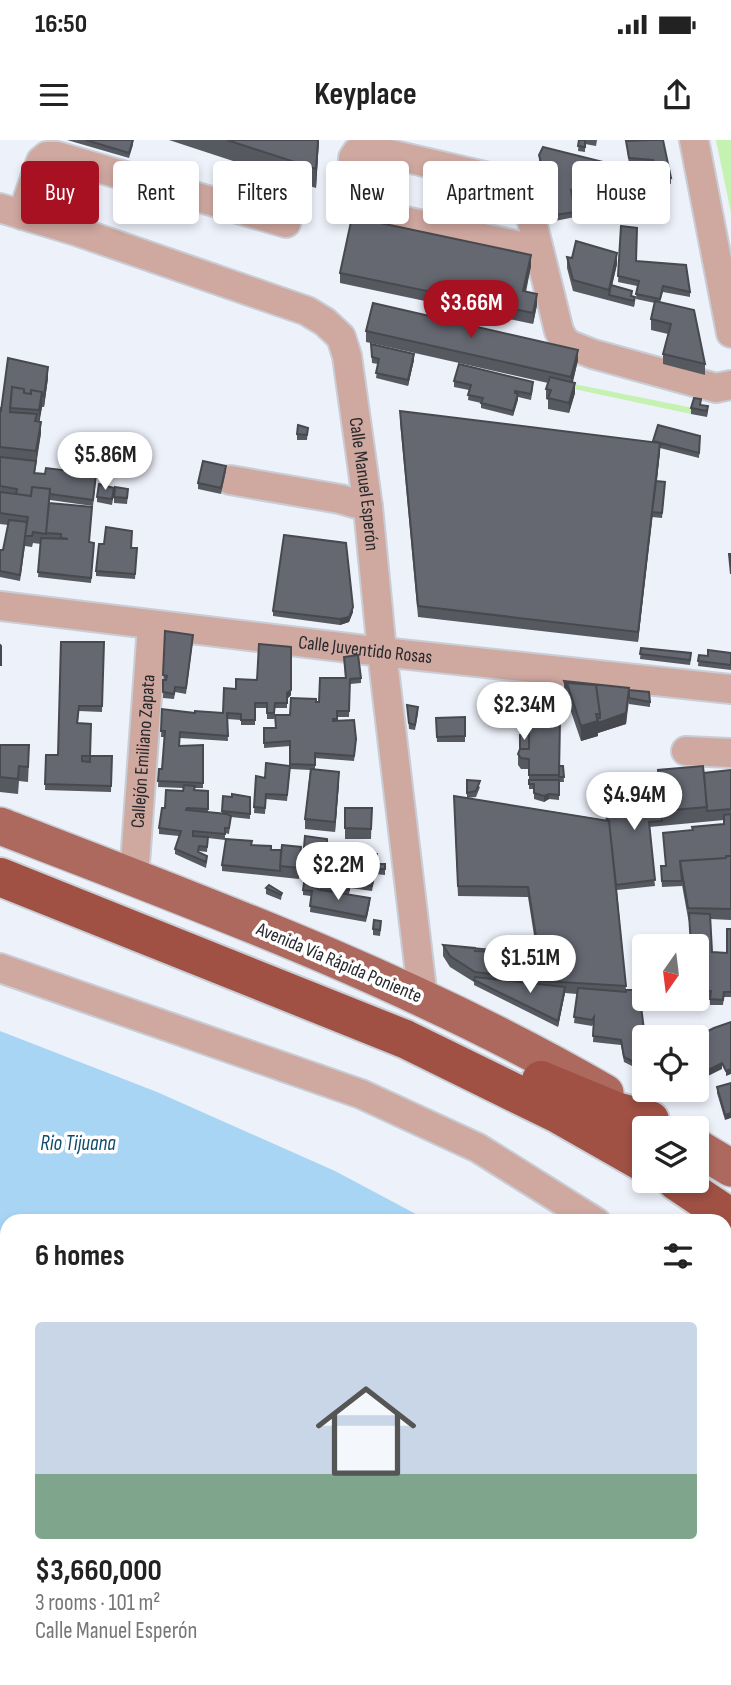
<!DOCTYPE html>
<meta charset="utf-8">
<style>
:root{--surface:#fff;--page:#f2f2f2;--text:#222;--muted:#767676;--line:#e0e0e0;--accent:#a81122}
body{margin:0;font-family:"Sofia Sans Condensed",sans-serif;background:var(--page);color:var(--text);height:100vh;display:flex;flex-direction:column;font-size:26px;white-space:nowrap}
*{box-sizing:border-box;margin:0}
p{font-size:23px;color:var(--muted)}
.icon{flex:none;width:38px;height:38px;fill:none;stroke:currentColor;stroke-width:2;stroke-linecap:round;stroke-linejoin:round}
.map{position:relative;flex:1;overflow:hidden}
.panel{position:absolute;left:0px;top:1074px;width:732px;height:471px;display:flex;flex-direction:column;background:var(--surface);border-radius:21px 21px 0 0;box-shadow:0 4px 10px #0003}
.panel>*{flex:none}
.guide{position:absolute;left:21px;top:21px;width:690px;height:63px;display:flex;gap:14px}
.needle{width:46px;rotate:194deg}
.controls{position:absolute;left:632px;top:794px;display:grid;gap:14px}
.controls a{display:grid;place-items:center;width:77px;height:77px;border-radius:7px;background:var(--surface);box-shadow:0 4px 10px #0003;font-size:35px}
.price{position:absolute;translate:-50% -60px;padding:0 16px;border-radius:24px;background:#fff;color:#222;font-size:23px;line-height:46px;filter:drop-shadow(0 2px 4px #0008)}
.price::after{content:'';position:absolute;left:50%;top:42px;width:21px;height:16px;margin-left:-10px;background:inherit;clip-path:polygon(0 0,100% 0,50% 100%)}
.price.current{background:var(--accent);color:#fff}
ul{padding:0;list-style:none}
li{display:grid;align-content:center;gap:14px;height:371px;padding:0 35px}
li+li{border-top:2px solid var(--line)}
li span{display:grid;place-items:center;height:217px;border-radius:7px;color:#555}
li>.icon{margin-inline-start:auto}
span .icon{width:126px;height:126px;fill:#fffc;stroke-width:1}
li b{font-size:30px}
h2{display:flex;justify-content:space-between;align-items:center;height:84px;padding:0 35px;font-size:30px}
.tag{padding:0 24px;border-radius:7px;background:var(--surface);box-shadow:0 4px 10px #0003;font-size:24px;line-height:63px}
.tag.current{background:var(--accent);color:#fff}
.status{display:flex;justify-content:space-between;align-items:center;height:49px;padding:0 35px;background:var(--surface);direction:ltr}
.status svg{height:19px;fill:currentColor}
header{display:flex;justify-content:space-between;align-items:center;height:91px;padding:0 35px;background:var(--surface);font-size:32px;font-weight:700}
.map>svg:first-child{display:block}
</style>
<div class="status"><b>16:50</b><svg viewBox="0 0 49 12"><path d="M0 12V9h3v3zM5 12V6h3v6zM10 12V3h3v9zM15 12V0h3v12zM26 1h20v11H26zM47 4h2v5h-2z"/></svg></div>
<header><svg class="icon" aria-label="menu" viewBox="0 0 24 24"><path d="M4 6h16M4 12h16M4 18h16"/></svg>Keyplace<svg class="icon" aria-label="share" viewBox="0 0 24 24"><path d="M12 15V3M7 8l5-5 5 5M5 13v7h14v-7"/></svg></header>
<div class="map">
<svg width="731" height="1545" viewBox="0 0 731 1545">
<rect width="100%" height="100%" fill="#edf1fa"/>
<path fill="#c5f1b1" d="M716 0H731V73Z
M574 244 693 268 691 274 574 249Z"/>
<path fill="#a9d5f5" d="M0 891 157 952 335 1031 429 1081 7 1082V1238L0 1235Z
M725 1255 731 1260V1545H552L542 1538H724Z"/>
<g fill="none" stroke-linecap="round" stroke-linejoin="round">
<g stroke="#c9cdd5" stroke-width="32">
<g id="minor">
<path d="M694 0 731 193"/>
<path id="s1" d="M0 68 76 91 307 171 325 182 341 197 347 216 368 367 382 512 423 859"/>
<path d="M22 75 41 21 47 16H57L286 83"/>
<path d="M539 110 363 72 356 68 353 18 357 12 368 9 515 43 525 53 559 191 564 200 570 205 593 214 716 248 731 245"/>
<path d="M230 340 340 359 368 367"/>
<path id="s2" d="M0 466 382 512 731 549"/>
<path d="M686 611 731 613"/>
<path id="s3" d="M134 737 152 486"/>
<path d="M0 828 361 954 478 1008 596 1082"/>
<path d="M724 1173 731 1177"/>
<path d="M0 1260 7 1263"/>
<path d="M529 1538 538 1545"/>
<path d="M133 1545 136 1538"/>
</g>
</g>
<g stroke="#c9cdd5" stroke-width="40">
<path id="major" d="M0 686C203 764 416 843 605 953
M696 1007 731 1028
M0 1390 7 1393
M297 1538 308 1545"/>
</g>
<g stroke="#c9cdd5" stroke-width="42">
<path id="highway" d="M0 737 405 899 558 974 644 1023
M541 940 616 971 650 980
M676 1041 731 1078
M0 1342 7 1345
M386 1538 397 1545"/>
</g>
<use href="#minor" stroke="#cfa8a0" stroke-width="28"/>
<use href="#major" stroke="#ad695d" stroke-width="37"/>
<use href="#highway" stroke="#a05144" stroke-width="38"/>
</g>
<path fill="#575961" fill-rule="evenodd" d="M67 0H133V5L129 18Z
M169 0H319L316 48Z
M579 0H597L596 6 585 4V12L578 11Z
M650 0H663L671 38V44L662 41 653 26 629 24 626 1H650Z
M539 15 603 28 601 36 609 43 604 64 572 56 575 77 555 81 539 20Z
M621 60 630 62 627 68 621 66Z
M621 86 636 121 690 152V157L663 152 660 162 705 224V235L663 224V214L668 194 651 190V179L655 163 636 159 637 146 618 142Z
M567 117 617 124 612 145 632 157 635 163 634 167 573 151 567 128Z
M531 126 526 152 537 165 533 184 340 143V133Z
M366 191 578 220 573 242 575 253 569 273 548 269V260L546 259V249L548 243 366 202Z
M371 204 414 220 408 246 376 238 378 224 372 223Z
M48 238 44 267H42L39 282 41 293 35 333 96 339 93 366 50 360 49 364 89 402 94 403 91 443 38 437 41 404 33 403 32 407 25 406 20 441 0 437V410H3L8 385 0 384V267H2Z
M454 241 533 247 531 260 518 257 513 276 481 268V263L468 260 469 250 454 247Z
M701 265 708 272 707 277 691 274V268Z
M400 271 653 302V301L700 296 699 318 660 308 657 341 665 347 662 378 652 377 638 502 418 477 400 282Z
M308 288 307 300H297V294Z
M226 331 221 354 198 349V343Z
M114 354 112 365 97 362V357Z
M128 354 127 364 114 363V357Z
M131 408H137L135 439 96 436V431Z
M273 471 353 472 349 482 340 485 273 476Z
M165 491 193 500 186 554 175 552 174 559 163 558Z
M104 502 102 572 79 571 78 583 91 616H112L111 652 45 650 46 615H58Z
M641 508 691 519 690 525 640 519Z
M731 513V530L698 526 699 515 708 516Z
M344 517 361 538V543L350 544 349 577H337V581L356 604 354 621 315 618V629L339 642 335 692 305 689V679L310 630 290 629V606L264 608V588H276L275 575H290L316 562H319L345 538Z
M564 541 629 553 650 562V567L629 564V561L626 584 598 593V596L581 601 564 551Z
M224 548 291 555 287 559V568H275L274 579H267V568H255V585H241V580L227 579 228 601 180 598V606L203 605V648H195L194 650 208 651V672L222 673 223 656 250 657V679L231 677 229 694 225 693V700L208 698 207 712 199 711V713L207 721 206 728 175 714V709L179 696 159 694V688L165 668 183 651V648L158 647 159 629H162L165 597H161L162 569 195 573H223Z
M407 565 418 573 415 590 409 589Z
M465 577V602H437L436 578Z
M0 605 29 620 28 642 19 641 18 654 0 652Z
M518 614 563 626 564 642H559V660L549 659 544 662 534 659V649H529V629H521L518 625Z
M658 630 704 633 731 630V780L710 779 712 812 727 813 731 789V857H724L723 865H710V857L696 856V807L688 778 682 745V746L662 747 661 732 693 690 724 684V680L649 687 655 746 617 750 626 850 644 898V932L624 922 621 905 593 902 594 883 592 886 574 883 577 854 565 853 558 887 474 845V842L450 827 443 816V805L515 819 538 821 528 757 458 756 454 667 467 658V640L480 647 476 657 467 658 606 680 601 663V657L630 654 658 640Z
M290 631 287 661 266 659 265 674 254 673 256 636 265 638Z
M345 668H372L371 699H345Z
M327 703 336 714 377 719 376 724H385V735L375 734 372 751 350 748 349 754 370 763 366 782 310 772 311 756 303 755V750L313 747 320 750 319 738H322V737L302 735V730ZM326 719 332 720 329 736 324 735Z
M271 710 301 718 299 739 222 731V725Z
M266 748 282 753 281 760 266 754Z
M381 786 380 796 373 795V789Z
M731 943 725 980 717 953V947Z"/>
<path fill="#47494f" d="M318 0H319L316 48V29Z
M609 38V43L604 64V59Z
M617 113V124L610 155H609V150Z
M531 115V126L523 162V151Z
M537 154V165L533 184V173Z
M578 210V220L571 248V237Z
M414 214V220L408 246V240Z
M48 227V238L44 267V256Z
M575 243V253L569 273V263Z
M42 252V267L39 285V270Z
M518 254V260L513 276V271Z
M41 282V293L36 322V311Z
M660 303V313L638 502V492Z
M353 467V472L349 482 340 485V479Z
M629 548 626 584 598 593V596L581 601V586L598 581Z
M291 550V555L287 559V553Z
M339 632V642L335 692V682Z
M549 654V659L544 662V656Z
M565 847V853L558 887V881Z
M722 923V929L696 942V936Z
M731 929V934L726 936V931Z
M731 973V978L725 980V975Z"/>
<path fill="#656871" stroke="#47494f" stroke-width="2" fill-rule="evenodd" d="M86 0H133L129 13Z
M227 0H318L316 29Z
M579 0H585V7L578 6Z
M651 0H663L671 38 662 36 653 20 629 18 626 1Z
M543 7 603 22 600 35 609 38 604 59 571 50 575 72 555 75 539 15Z
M622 54 630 57 627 63 621 60Z
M352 77 531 115 523 151 537 154 533 173 340 133Z
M621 86 637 88 636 121 686 125 690 152 663 146 660 159 636 154 639 141 618 136Z
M576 101 617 113 609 150 573 140 567 117 572 118Z
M611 145 632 151 631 156 635 157 634 161 609 155Z
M655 161 694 170 705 224 663 214 671 184 651 179Z
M373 163 578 210 571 237 366 191Z
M371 204 414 214 408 240 376 233 379 219 372 217Z
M8 218 48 227 44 256H42V252L31 250V254L24 253V249L12 247 10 272 37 274 35 281 41 282 36 311 0 307V271H1Z
M459 224 533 242 531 254 515 251V253L518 254 513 271 481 263 483 258 468 255 471 245 454 241Z
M550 237 575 243 569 263 548 258 551 250 546 249Z
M12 247 24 249V253L31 254V250L42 252 39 270 10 268Z
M694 258 701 259 700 265 708 266 707 271 691 268Z
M400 271 660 303 638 492 418 466Z
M298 285 308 288 307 295 297 294Z
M658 285 700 296 699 313 653 301Z
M0 317 36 321 34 333 45 334 46 328 96 334 93 360 50 354V349L32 347 31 356 16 354 17 349 0 346Z
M203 321 226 326 221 348 198 343Z
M656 341 665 342 662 373 652 372Z
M99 344 114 348 112 359 97 357Z
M32 347 50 349 46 394 33 392 32 396H25L28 377 0 373V352L31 356Z
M115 347 128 349 127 358 114 357Z
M49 363 92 367 89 402 94 403 91 438 38 432 41 398 68 399 61 398V394L46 393Z
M9 380 27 382 20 435 0 431V410H3Z
M106 387 132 391 131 408H137L135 434 96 431 99 404H104Z
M284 395 346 403 353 467 349 477 340 479 273 471Z
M729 414H731V434Z
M165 491 193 495 186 548 175 547 174 554 163 552V540H166L167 536 163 535Z
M61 502H104L102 566H79L77 583 91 584 90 616H112L111 646 45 644 46 615H58ZM82 616H90V622L82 621Z
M259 504 291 507V550L287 553V563H275L274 573H267V563H255V580H241V574L227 573 228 596 180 592 179 606 203 605V643L158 641 159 629H162L165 591H161L162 569 195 573V571L223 573 224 548 236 549V539L257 540Z
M0 505 1 506V525H0Z
M641 508 691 513 690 520 640 514Z
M708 510 731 513V525L698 521 699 515 708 516Z
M358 515 361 538 350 539 349 571H337V579H333V581L354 580 356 599 354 616 315 613V625L290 624V601L264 603V588H276L275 575H290L291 558 316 559V562H319L320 538H346L344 517Z
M564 541 629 548 626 573 598 583 597 579 600 578V574L596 545 567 543V548Z
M567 543 596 545 600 574H596L598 581 581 586Z
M629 550 649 552 650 562 629 558Z
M407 565 418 567 415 585 409 583Z
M465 577V596L437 597 436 578Z
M536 577H551V580L536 579Z
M529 579 560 580 559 635H529V619L521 618 518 614 520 609H529Z
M520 595H529V609H520Z
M0 605H29L28 627 19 626 18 639 0 637Z
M266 623 290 626 287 655 266 654 265 668 254 667 256 636 265 638Z
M559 626H563L564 637H559Z
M703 626 707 667 662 671 658 630Z
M311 629 339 632 335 682 305 679Z
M731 630V669L707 671 704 633Z
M658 638 662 681 649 682 655 740 616 745 609 681H608L601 657 630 654 643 641Z
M467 640 480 641 476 651 467 653Z
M529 640H559V655L549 654 544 656 534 653V644H529Z
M184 645 195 646 194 650 208 651V669L187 668 186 670 227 674 231 676 229 688H225V694L193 691V696L208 697 207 707 199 706 198 712 207 716 206 722 175 709 181 691 159 688 162 668H165L166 650 183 651Z
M232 654 250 657V674L222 671 223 656 232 657Z
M454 656 609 681 626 846 543 841 475 832 450 816 443 805 475 808V811L502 812V818L540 821 528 747 458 746Z
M345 668H372L371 689 345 688Z
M731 674V716H726V718L680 721 682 741H662L661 726H666L663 693 693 690 692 687 724 684V675Z
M305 696 327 699V703L336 704V714L341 715 342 710 377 714 375 724H385V729H375L372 746 350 743 349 750 320 745 319 738H322V735L329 736 333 715 326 714 323 732 302 730Z
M226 699 252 701 251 705 271 706V710H281L280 731 222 725Z
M282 705 301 707 299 728 280 726Z
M726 716H731V769L688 768 680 721 726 718Z
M304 743 314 745 313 747 321 750 370 758 366 777 310 766 312 751 303 750Z
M269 745 282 753 281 755 266 748Z
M689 773 710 774 712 812 727 813V789H731V852H724L723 860 710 859 711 851H696V807H691Z
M374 780 381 781 380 790 373 789Z
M460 807 515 812V819L502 818V812L475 811V808Z
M643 817H644V847H643Z
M475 837 565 847 558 881 474 840Z
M578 848 626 852V850H639L645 898H644V927L624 917 621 900 593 896 594 877 592 880 574 877Z
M731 882V929L726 931 722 923 696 936V898H694L714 888Z
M731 943V973L725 975 717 947Z
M0 1446 7 1449V1538H14L12 1545H0Z
M16 1538H84L82 1545H14Z"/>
<g text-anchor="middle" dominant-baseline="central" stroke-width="7" stroke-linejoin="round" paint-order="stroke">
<g font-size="19" fill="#27282c" stroke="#fff">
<text stroke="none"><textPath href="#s1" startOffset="516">Calle Manuel Esperón</textPath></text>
<text stroke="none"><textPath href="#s2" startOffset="368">Calle Juventido Rosas</textPath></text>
<text stroke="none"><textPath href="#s3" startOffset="126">Callejón Emiliano Zapata</textPath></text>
<text transform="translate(339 823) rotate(23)">Avenida Vía Rápida Poniente</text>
</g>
<g font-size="21" font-style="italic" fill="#104c6e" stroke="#fff">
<text x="78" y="1003">Rio Tijuana</text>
</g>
</g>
</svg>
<div class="controls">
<a><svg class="needle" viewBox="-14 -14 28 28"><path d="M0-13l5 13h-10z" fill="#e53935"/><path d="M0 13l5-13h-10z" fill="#767676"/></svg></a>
<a><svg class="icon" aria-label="locate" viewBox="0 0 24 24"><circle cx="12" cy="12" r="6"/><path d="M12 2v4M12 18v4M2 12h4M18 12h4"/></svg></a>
<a><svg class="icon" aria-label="layers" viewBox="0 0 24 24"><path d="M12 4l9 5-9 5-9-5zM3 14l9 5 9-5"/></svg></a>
</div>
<b class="price current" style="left:471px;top:200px">$3.66M</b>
<b class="price" style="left:105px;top:352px">$5.86M</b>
<b class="price" style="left:524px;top:602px">$2.34M</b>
<b class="price" style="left:634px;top:692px">$4.94M</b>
<b class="price" style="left:338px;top:762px">$2.2M</b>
<b class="price" style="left:530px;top:855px">$1.51M</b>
<div class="guide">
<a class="tag current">Buy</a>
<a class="tag">Rent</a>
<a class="tag">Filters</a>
<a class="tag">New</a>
<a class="tag">Apartment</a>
<a class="tag">House</a>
</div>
<section class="panel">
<h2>6 homes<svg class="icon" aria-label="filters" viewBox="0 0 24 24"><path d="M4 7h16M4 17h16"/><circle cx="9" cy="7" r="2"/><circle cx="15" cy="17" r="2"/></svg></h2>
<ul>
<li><span style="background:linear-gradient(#c9d6e8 70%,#7fa58c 0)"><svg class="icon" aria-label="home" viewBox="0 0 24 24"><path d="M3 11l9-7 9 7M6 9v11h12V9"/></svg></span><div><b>$3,660,000</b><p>3 rooms · 101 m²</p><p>Calle Manuel Esperón</p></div></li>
</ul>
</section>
</div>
